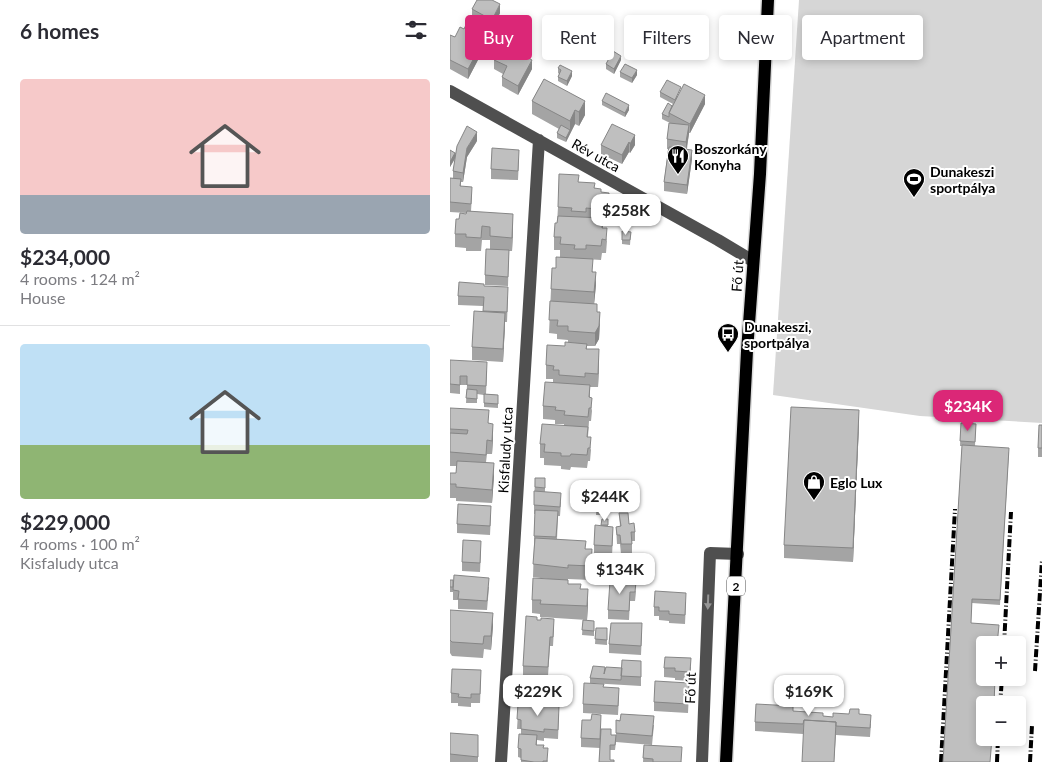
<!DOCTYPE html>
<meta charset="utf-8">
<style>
:root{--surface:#fff;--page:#f7f7f7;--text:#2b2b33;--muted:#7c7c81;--line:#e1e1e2;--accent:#db2777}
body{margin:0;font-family:Lato,sans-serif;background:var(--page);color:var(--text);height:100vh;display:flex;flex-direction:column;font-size:19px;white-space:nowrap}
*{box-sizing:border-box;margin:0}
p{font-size:16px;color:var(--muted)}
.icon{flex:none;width:28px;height:28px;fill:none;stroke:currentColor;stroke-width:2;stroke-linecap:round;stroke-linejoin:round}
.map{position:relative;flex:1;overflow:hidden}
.details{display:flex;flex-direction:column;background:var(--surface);width:450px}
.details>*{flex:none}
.top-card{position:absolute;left:15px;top:15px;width:475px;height:45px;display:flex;gap:10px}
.fabs{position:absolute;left:526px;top:636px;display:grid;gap:10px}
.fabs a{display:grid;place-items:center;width:50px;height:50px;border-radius:5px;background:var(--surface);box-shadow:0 2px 8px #0003;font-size:25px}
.price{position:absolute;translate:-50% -42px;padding:0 11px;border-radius:10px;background:#fff;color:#222;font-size:16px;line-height:32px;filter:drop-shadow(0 1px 2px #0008)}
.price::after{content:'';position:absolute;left:50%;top:30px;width:15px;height:11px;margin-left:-8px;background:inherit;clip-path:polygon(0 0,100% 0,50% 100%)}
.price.active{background:var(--accent);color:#fff}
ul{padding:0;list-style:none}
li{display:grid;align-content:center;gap:10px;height:265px;padding:0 20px}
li+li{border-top:1px solid var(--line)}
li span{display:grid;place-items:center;height:155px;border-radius:5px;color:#555}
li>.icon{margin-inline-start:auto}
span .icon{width:90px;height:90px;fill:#fffc;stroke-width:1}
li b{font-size:21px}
h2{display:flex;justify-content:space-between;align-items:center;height:60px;padding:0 20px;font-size:21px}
.pill{padding:0 18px;border-radius:5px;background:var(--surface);box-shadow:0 2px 8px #0003;font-size:18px;line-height:45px}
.pill.active{background:var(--accent);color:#fff}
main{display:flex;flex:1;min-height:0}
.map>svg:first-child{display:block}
</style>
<main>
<section class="details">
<h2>6 homes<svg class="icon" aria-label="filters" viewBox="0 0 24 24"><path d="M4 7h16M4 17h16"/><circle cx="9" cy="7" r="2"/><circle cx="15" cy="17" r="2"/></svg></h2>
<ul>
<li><span style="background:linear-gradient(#f6c9c9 75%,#9aa5b1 0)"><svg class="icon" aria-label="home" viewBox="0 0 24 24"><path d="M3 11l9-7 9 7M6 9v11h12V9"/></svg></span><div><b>$234,000</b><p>4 rooms · 124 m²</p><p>House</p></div></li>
<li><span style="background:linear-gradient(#bfe0f5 65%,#8fb573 0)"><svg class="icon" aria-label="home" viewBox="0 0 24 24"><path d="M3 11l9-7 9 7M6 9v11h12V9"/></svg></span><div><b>$229,000</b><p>4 rooms · 100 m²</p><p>Kisfaludy utca</p></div></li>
</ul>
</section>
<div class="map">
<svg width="592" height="762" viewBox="0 0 592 762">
<rect width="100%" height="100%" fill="#fff"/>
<path fill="#d6d6d6" d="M349 0H592V423L470 416 323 395Z"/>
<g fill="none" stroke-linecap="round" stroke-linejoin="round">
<g stroke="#dbdbdb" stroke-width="15">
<path id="major" d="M276 762 297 351 310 174 318 0"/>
</g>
<path stroke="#4f4f4f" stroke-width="12" d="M0 91 268 240 303 261
M51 762 89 140
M252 762 260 553 288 554"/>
<use href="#major" stroke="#000" stroke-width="12"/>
<path stroke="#000" stroke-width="4" stroke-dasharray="8 2.5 1 2.5" stroke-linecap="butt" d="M554 645 561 512
M585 671 592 560
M550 705 552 678
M491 762 505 509
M547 762 548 738
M580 762 582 725"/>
</g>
<path fill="#a4a4a4" d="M22 9 50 13 42 29 22 19Z
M58 33 59 43 57 47 82 69 68 95 52 86V77L53 74 44 69V60L48 53 38 48V39Z
M0 35 5 37 27 36 30 46 29 49V58L18 79 0 69Z
M171 60 164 74 156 69V64Z
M108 68 122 76 117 86 108 81V77L109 74 108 73Z
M170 72 187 75 182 83 170 77Z
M94 79 135 115 129 126 125 124 116 142 107 138V133L109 129 82 114V101Z
M210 92 255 104 240 133H239L237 149 242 159 237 194 214 191V182L218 149H217V139L220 123 212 119V114L223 104 210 97Z
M152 101 179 110 175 117 152 105Z
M185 135V145L180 153 179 152 172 164 151 154V145Z
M27 141 17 157 13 182H11V186L22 196 21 211 63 228 62 251H59L58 286 35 285V275L40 249V240H32L31 251H16V248L5 247V234L9 219 16 214V213L0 212V178H3V171L5 159 0 167V150L5 153Z
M69 159 68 180 41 179V169Z
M129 182 145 188 151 192 159 206 158 223H153V228L157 241 156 253H152L151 260 136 259 143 272 146 285 144 303 150 325 149 339 145 346H137V349L149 363 148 387H140V397L142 411 141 421H139L138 437 141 450 140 461H138L137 468 121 467 120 470 111 469V466L94 465V458H90V444L114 426V424H105V420L93 419V406L103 383V379H96V365L118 343V340L107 339V334L99 333 101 289 106 268 110 258V250H104V237L107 223 108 207Z
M172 231 181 232 180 245 172 244Z
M34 286 58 297 57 322H55L53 362 22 360V347L33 312V306L8 305V296Z
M0 360 37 371 36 394 48 395V408L34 407V395L27 394V403H16L17 385H10V394L0 393Z
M0 408 39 423 43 437 42 454H37L36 462 44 476 42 503 6 501V498H0V473H6V466H0Z
M511 423 526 424 525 446 559 452 550 605 522 603 493 762 512 446H510Z
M409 424 403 562 334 558V545Z
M592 425V457H588V448Z
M85 478H95V492L111 502 110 516H108L107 539 136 549 142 562 141 580 118 579V584L131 589 138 603 137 620 90 617V614L82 613V600L98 579 83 577 84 545V536L85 514H84V505Z
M137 484H148L147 496H137Z
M147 502H154V515H146Z
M169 513 179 524 185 532V541H182V553L171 554 170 544H167L166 527 170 526Z
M41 515 40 535 7 533V524Z
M152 519H158V526L163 536 162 556 144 555V545L151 526Z
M31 551 30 572 12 571V562Z
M0 580 39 587 37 610 8 609V600H3V592H0Z
M181 582 186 592 185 601H180L179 620 158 619V610Z
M236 602 235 624 219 623V621L209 620V616H204V607Z
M0 610 43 626 41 650 34 649 33 658 2 656 0 653Z
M87 620 104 628 103 646H100L98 676 73 675V666Z
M133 620 144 621V636L132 635Z
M146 628H157V645L145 644Z
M192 633 191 655 159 653V644Z
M241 667 240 681 225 680V678L214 677V668Z
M191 671V686L140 683V678L155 672Z
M31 680 30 703H21V707L8 706V703H1V693Z
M154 687 169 697 168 715 133 713V704Z
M100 690 106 691 105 706 109 715 108 739 94 738V741L87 740V745L93 748 98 762H71V758L68 757V748L71 734V729H67L69 697Z
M239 692 238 713 204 711V702Z
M343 711 373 716 383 717 409 714 421 724 420 737 386 735 384 762 353 734 305 731V722Z
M166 720 204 725 202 745 166 742 165 750H160L149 762 150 748 131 747V738L151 729 161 735H166Z
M28 735V762H0V736Z
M194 745 232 762H193Z"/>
<path fill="#868686" d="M50 4V13L42 29V20Z
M27 28V37L24 34Z
M58 28 59 43 54 52V43L56 32Z
M30 37V46L25 56V47Z
M50 41V50L48 54V44Z
M29 49V58L18 79V69Z
M171 56V60L164 74V69Z
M82 60V69L68 95V86Z
M187 70V75L182 83V78Z
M122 71V76L117 86V81Z
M255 95V104L240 133V124Z
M135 101V115L129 126V112Z
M179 105V110L175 117V113Z
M125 110V124L116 142V138L120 130V121Z
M239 125V134L236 151V142Z
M27 132V141L17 157 13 182V173L17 148Z
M185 135V145L180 153V144Z
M179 142V152L172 164V155Z
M242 150V159L237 194V185Z
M5 153V158L0 167V162Z
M159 193V206L158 223V210Z
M63 214V228L62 251V238Z
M146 272V285L144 305V292Z
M150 312 149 339 145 346V333Z
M55 313V326L53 362V349Z
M149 349V363L148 387V374Z
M409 410V424L403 562V548Z
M43 424V437L42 454V441Z
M44 463V476L42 503V490Z
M142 549V562L141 580V566Z
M138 589V603L137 620V606Z
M43 613V626L41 650V636Z"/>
<path fill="#bfbfbf" stroke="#868686" d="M27 0H42L50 4 42 20 22 9Z
M47 22 58 28 56 32 59 34 54 43 50 41 48 44 38 39Z
M17 23 27 28 24 34 30 37 25 47 29 49 18 69 0 60V35L5 37 10 27 14 29Z
M53 44 82 60 68 86 52 77 57 66 44 60Z
M163 51 171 56 164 69 156 64Z
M175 64 187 70 182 78 170 72Z
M110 65 122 71 117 81 108 77 111 70 108 68Z
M94 79 135 101 129 112 125 110 120 121 82 101Z
M217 80 231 87 225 100 210 92Z
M234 84 255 95 240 124 219 113Z
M156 93 179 105 175 113 152 101Z
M218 103 222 106 219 113V117L212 114Z
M219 123 239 125 236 142 217 139Z
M162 124 185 135 180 144 179 142 172 155 151 145Z
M111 125 120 130 116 138 107 133Z
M17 126 27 132 17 148 13 173 3 171 7 146Z
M219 147 242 150 237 185 214 182Z
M42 148 69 150 68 171 41 169Z
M0 150 5 153 0 162Z
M109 174 129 175 128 182 145 183 144 188 151 189V192L159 193 158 210 136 208V212L121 211 122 208 108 207Z
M0 178 11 179 10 186 22 187 21 204 0 202Z
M17 211 63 214 62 238 40 236V227L32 226 31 238 16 237V234H5L6 219H9L10 213 16 214Z
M108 216 153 218 152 228H157L156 240 152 239 151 246 136 245V249H124L125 245 110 244 111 237H104L105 223H107Z
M172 231 181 232 180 240H172Z
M36 249 59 250 58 277 35 275Z
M106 257 143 259 142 272H146L144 292 101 289 102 268H106Z
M9 282 34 284V286L58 287 57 312 33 311 34 297 8 296Z
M100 301 147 304V312H150L149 326 145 333 118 331V326H107L108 320H99Z
M24 311 55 313 53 349 22 347Z
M115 342 137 344 136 349H149L148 374 135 373V377L109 375V370H103L104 366 96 365 97 345 115 346Z
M0 360 37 362 36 386 17 385V376H10V385L0 384Z
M95 382 140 385 139 397 142 398 141 408H139L138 417 114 415 115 411 105 410 106 407 93 406Z
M17 389 27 390V399L16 398Z
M34 394 48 395V404L34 403Z
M341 407 409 410 403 548 334 545Z
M0 408 39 410 38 423 43 424 42 441 37 440 36 455 0 452V433L17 434 18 430 0 429Z
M511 423 526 424 525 442 510 441Z
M92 424 138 427 137 437H141L140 448H138L137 455 121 454 120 456H111V453L94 452 95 444H90Z
M589 425H592V448H588Z
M512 445 559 448 550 600 522 599 521 623 549 625 547 645H535V678H545L544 705H535V738H542L540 762H493Z
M7 461 44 463 42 490 6 487V484H0V473H6Z
M85 478H95V488L85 487Z
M137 484H148L147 492 137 491Z
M84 491 111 493 110 507 84 505Z
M147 502H154V511L146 510Z
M8 504 41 506 40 526 7 524Z
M85 510 108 511 106 537 84 536Z
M169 513H178L179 524 184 523 185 532H181L182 544H171L170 535H167L166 527 171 526Z
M152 519H158V525H151Z
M145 525 163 527 162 546 144 545Z
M85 538 136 541 135 549H142L141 566 118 565V568L83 564Z
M13 540 31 541 30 563 12 562Z
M169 566 182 567 181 582 168 581Z
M4 575 39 578 37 601 8 599 9 591 3 590Z
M83 578 118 580V584H131L130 589H138L137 606 90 604 91 600H82Z
M0 580H3V587H0Z
M160 581 186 582 185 592H180L179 611 158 610Z
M205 591 236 593 235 615 219 614V611H209V607H204Z
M0 610 43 613 41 636H34L33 644 2 642 0 640Z
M76 616 87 617V620H91V618L104 619 103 637H100L98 667 73 666Z
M133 620 144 621V631L132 630Z
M161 623H192L191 646 159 644Z
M146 628H157V640L145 639Z
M215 657 241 658 240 672 225 671V668H214Z
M172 660 191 661V677L171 676Z
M143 666 155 667 154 674 156 667 172 668 171 680 140 678Z
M2 669 31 670 30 694H21V698L8 697 9 694 1 693Z
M70 676 100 678V690L106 691 105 699 69 697Z
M205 681 239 683 238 704 204 702Z
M134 683 154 684 153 687 169 688 168 706 133 704Z
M68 704 109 706 108 730 94 729V732L71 729V720L67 719Z
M306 704 343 706V711L373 713V716L383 717V713L399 714 400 709H409V714L421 715 420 728 386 726V722L354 720 353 724 305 722Z
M142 714 151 715 150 739 131 738 132 720H141Z
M171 714 204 716 202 736 166 733V720L170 721Z
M354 720 386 722 384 762H352Z
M151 729H161V735H166L165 745H160V760H164V762H149Z
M0 733 28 735V757L0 754Z
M69 734 87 735 86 745H94L93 748H98L97 761H93V762H84L71 760V749L68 748Z
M194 745 232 747 231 762H203V759L193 758Z"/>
<defs><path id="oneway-solid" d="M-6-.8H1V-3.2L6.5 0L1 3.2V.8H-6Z" transform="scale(1.25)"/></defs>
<use fill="#959595" href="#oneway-solid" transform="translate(258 602) rotate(92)"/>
<defs>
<g id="restaurant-pin" transform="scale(1.125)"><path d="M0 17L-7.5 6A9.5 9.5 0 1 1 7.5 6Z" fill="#000" stroke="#fff"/><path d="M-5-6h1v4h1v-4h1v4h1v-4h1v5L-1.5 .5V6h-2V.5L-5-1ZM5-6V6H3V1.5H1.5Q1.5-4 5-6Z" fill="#fff"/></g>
<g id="stadium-pin" transform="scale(1.125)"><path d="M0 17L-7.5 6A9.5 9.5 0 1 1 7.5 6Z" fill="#000" stroke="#fff"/><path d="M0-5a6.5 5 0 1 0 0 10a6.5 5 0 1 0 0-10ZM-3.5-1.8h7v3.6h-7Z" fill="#fff"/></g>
<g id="bus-pin" transform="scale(1.125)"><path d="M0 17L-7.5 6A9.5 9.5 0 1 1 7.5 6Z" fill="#000" stroke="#fff"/><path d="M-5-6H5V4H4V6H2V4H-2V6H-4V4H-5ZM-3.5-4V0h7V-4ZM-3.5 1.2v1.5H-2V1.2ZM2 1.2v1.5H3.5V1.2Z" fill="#fff"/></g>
<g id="shop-pin" transform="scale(1.125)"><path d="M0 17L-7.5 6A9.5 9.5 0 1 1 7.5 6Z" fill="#000" stroke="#fff"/><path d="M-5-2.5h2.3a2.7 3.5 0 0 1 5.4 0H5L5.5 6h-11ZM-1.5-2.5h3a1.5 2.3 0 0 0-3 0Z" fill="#fff"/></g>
</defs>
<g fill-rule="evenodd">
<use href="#restaurant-pin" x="228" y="156"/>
<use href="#stadium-pin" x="464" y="179"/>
<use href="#bus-pin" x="278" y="334"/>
<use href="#shop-pin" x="364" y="482"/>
</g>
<g text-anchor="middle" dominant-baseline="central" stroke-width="4" stroke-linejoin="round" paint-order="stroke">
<rect fill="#fff" stroke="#4c4c4c" stroke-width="1" x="277" y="576.5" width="18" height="19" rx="4"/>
<g font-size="12" font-weight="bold" fill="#000">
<text x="286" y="586">2</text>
</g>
<g font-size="14" font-weight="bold" fill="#000" stroke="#fff" text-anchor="start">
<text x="244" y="148">Boszorkány<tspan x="244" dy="16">Konyha</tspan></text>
<text x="480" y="171">Dunakeszi<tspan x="480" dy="16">sportpálya</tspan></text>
<text x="294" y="326">Dunakeszi,<tspan x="294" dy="16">sportpálya</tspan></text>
<text x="380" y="482">Eglo Lux</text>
</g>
<g font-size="14" fill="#000" stroke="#fff">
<text transform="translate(146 155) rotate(29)">Rév utca</text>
<text transform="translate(287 276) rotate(-86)">Fő út</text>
<text transform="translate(55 450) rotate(-87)">Kisfaludy utca</text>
<text transform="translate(240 688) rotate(-88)">Fő út</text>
</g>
</g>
</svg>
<div class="fabs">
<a>+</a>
<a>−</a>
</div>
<b class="price" style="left:176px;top:236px">$258K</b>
<b class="price active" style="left:518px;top:432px">$234K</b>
<b class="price" style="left:155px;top:522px">$244K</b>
<b class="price" style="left:170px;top:595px">$134K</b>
<b class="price" style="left:88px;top:717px">$229K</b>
<b class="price" style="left:359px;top:717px">$169K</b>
<div class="top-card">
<a class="pill active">Buy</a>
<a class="pill">Rent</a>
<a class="pill">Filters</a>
<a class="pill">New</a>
<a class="pill">Apartment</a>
</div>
</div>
</main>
